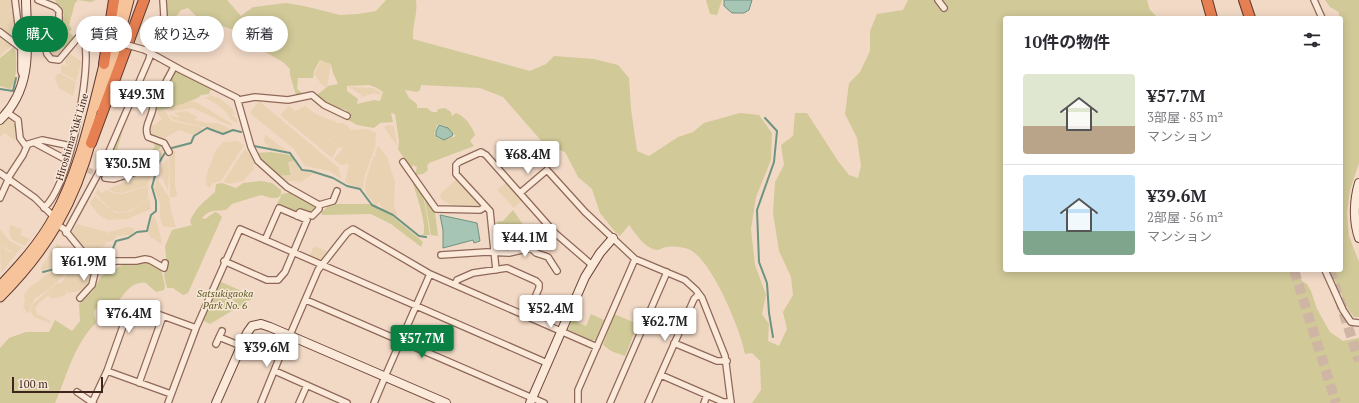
<!DOCTYPE html>
<html lang="ja">
<meta charset="utf-8">
<style>
:root{--surface:#fff;--page:#f2f2f3;--text:#2b2b33;--muted:#7c7c81;--line:#e1e1e2;--accent:#0b8043}
body{margin:0;font-family:"PT Serif","Noto Sans JP",serif;background:var(--page);color:var(--text);height:100vh;display:flex;flex-direction:column;font-size:15px;white-space:nowrap}
*{box-sizing:border-box;margin:0}
p{font-size:13px;color:var(--muted)}
.icon{flex:none;width:22px;height:22px;fill:none;stroke:currentColor;stroke-width:2;stroke-linecap:round;stroke-linejoin:round}
.map{position:relative;flex:1;overflow:hidden}
.details{position:absolute;left:1003px;top:16px;width:340px;height:256px;display:flex;flex-direction:column;background:var(--surface);border-radius:4px;box-shadow:0 2px 10px #0003}
.details>*{flex:none}
.guide{position:absolute;left:12px;top:16px;width:380px;height:36px;display:flex;gap:8px}
.scale{position:absolute;left:12px;bottom:10px;width:91px;box-sizing:border-box;padding-left:4px;border:2px solid #3e261e;border-top:0;font-size:11px;line-height:14px;white-space:nowrap;color:#3e261e;-webkit-text-stroke:3px #f8e6d6;paint-order:stroke}
.price{position:absolute;translate:-50% -34px;padding:0 9px;border-radius:4px;background:#fff;color:#222;font-size:13px;line-height:26px;filter:drop-shadow(0 1px 2px #0008)}
.price::after{content:'';position:absolute;left:50%;top:24px;width:12px;height:9px;margin-left:-6px;background:inherit;clip-path:polygon(0 0,100% 0,50% 100%)}
.price.on{background:var(--accent);color:#fff}
ul{padding:0;list-style:none}
li{display:flex;align-items:center;gap:12px;height:100px;padding:0 20px}
li+li{border-top:1px solid var(--line)}
li span{display:grid;place-items:center;flex:none;width:112px;height:80px;border-radius:4px;color:#555}
li>.icon{margin-inline-start:auto}
span .icon{width:48px;height:48px;fill:#fffc;stroke-width:1}
li b{font-size:17px}
h2{display:flex;justify-content:space-between;align-items:center;height:48px;padding:0 20px;font-size:17px}
.pill{padding:0 14px;border-radius:18px;background:var(--surface);box-shadow:0 2px 10px #0003;font-size:14px;line-height:36px}
.pill.on{background:var(--accent);color:#fff}
.map>svg:first-child{display:block}
</style>
<div class="map">
<svg width="1359" height="403" viewBox="0 0 1359 403">
<rect width="100%" height="100%" fill="#f2d9c6"/>
<path fill="#e8d2b2" d="M0 0H12L13 9 10 10 13 11 18 38H15L0 29Z
M0 36 12 45 0 56Z
M55 37 57 43 66 49 58 57 53 58 47 51Z
M69 53 81 61 79 71 69 68 66 64 65 61Z
M321 60 331 64 327 87 322 85 314 74Z
M65 65 79 72 76 81 61 72V66Z
M60 73 76 82 73 96 59 88 55 79 57 74Z
M349 87 374 88 381 93 379 95 375 93 362 97 360 94Z
M209 95 219 98 232 108 235 115 231 114 237 119 238 123 231 120 227 113 218 105 204 97H209Z
M194 101 228 121 232 124 231 126 193 108 173 111 170 109 171 107Z
M259 101 339 168 341 179 330 171 305 166 294 149 251 114V111Z
M289 106 295 111 305 106 316 114 338 123H343L352 130 367 129 376 133 375 147 364 178 363 189 348 184 345 182 349 164 341 165 334 159 344 147 340 148 298 113 338 147 332 158 280 115Z
M160 110 166 112 171 121 201 127 203 130 194 135 179 130 163 139 148 135 150 122 153 126 162 119 157 113Z
M186 111 197 117 195 120 207 123H217L229 128 227 131 221 133 217 130 174 120 169 115 181 118 174 113Z
M9 117 15 122 16 138 15 140 4 133 0 137V126Z
M389 125 394 126 397 146 384 127Z
M265 134 277 144 288 151 269 148 264 141Z
M237 141 244 145 221 181 213 183 209 188 206 185 207 173 216 150 223 142Z
M378 146 387 157 395 182 394 205 398 216 383 209 379 202 376 206 367 195 365 188 366 179 374 156 377 155 375 153Z
M161 149 163 150 162 156 154 163 138 161 147 155H154Z
M245 149 256 162 253 166 255 168 243 181 229 184 223 182Z
M172 151H175V186L177 193 176 197H170L169 156Z
M166 159H168L169 171 168 190 161 176V169Z
M288 162H295L302 172 314 173 301 182 282 180 277 176 292 175Z
M149 172H151V175L148 184 146 186 122 193 114 192 108 189Z
M157 179 169 197 171 211 176 227H165L162 225 160 216V203L154 189Z
M457 179 480 205 478 208 449 204 441 199 440 194Z
M507 182 523 200 514 208 497 190Z
M148 186V198L135 208 126 212H118L111 210 95 193 98 189 102 193 106 190 114 193 123 194Z
M95 196 109 209 116 213 130 212 149 198 151 209 127 219 108 220 99 215 90 204V202Z
M154 214 160 234 162 244 150 237 148 232Z
M77 224 107 232 108 234 109 232 128 227 134 228V232L130 235 117 236 114 240 105 243 106 244 103 247 94 251 86 249 71 235Z
M10 225 22 229 20 235 30 239 25 246 11 239 9 231Z
M0 229 10 241 22 247 1 273 0 245 7 251 14 253 0 245Z
M57 244 66 250H73L76 248 80 253 75 252 65 265 43 270 40 269Z
M314 246 329 252 322 260 318 261 309 257Z
M78 257 84 258 85 260V263L81 265 88 264 92 268 87 271 93 273 90 284 79 291 68 293V291L65 295 57 298H50L49 295 38 304 35 309 37 314 51 321 50 323 34 317 30 311 33 304 58 282 60 284 72 269 79 265 72 268 48 290 35 298 28 314 23 307 25 301 24 295 27 290 47 274 67 268Z"/>
<path fill="#d1c998" fill-rule="evenodd" d="M55 0H96L91 2 78 0 75 3 69 25 72 29 69 32 75 38 66 49 57 43 55 37 64 15Z
M167 0H227L241 16 253 7 286 3 304 6 340 15 358 14 376 11 386 0H416C418 14 412 25 413 39L530 71 546 64 554 56 594 59 618 65 629 78 631 109 637 151 649 156 678 137 693 132 704 123 740 113 759 115 772 133 771 160 756 197 751 229 755 265 766 295 762 314 769 324 768 341 779 346 787 329 783 312 793 295 791 277 779 251 773 213 775 182 784 165 781 145 793 136 795 113H807L838 161 849 175 858 178 861 166 857 138 845 114 849 83 860 72 870 51V31L877 14 903 10 908 0H1147L1150 10 1158 18H1005V270H1297L1302 281 1307 284 1311 291 1317 309 1330 332 1343 341 1359 338V403H752L761 390 760 361 752 353 745 354C741 331 711 257 688 249 683 247 673 246 667 247 664 247 661 249 658 250 646 250 636 234 629 225L620 236 616 233 600 213 592 189 578 177 565 152 544 144 503 97 480 88 421 85 420 90 417 92 405 90 409 98 417 104V108H427L432 112H437L438 109 445 108 451 112 452 116 456 113C465 116 472 126 475 135L470 141 474 146 429 163 427 166 428 170 423 174 415 175 417 167 413 165 411 170 398 149 399 141 395 114 391 113 393 122 380 123 374 128 357 125 348 120V115L345 112 347 110 330 106 317 95 328 86 338 84 333 73 331 64 320 60 314 71 313 78H298L297 89 302 93 296 95 290 75V69L284 63 264 51 260 38 199 19 188 8 181 10 171 23 167 13ZM369 85 377 88 383 92 380 101 374 100 357 104 358 99 347 91V86ZM439 124 445 126 456 136 445 140 437 138 434 134 437 125Z
M706 0H722L717 15 710 14Z
M1325 0H1359V163L1350 190 1347 213 1349 236 1359 262V317H1354L1348 309 1330 270H1341V18H1339V12L1330 7Z
M14 47C18 56 17 83 10 89L0 86V58Z
M175 71 211 89 209 94 201 95C197 101 160 111 155 111Z
M144 127 145 136 163 145 154 154 145 155 135 159 134 165C125 166 112 167 110 155L123 130 116 153 121 157C132 155 148 155 155 147L154 143 144 137Z
M270 152 290 155 295 161 288 162 291 175 276 176 260 159 257 153Z
M412 180 423 194 430 235H423C428 226 415 191 412 180Z
M261 181 272 183 281 190V195L277 198H271L261 195 232 204 226 210C216 211 210 209 202 218L205 219 215 212 218 213 222 217 188 293 183 295 173 288H167L164 275 167 268 165 246 172 230 192 225 190 222C193 210 206 200 215 192L216 184 222 183 236 188 243 183Z
M293 192 316 206V208L312 213 298 209 296 212 277 204 282 194Z
M424 196 435 212 438 236 431 235Z
M335 204H370L392 216 423 242 421 247 391 224 371 214 322 215 321 213 328 206Z
M513 210 526 229 521 234 525 240V244L508 248 499 246V239H501L499 225 497 224 496 222 503 221Z
M147 261 161 269 165 286 164 290 156 292 146 283C132 281 127 291 119 300 111 301 95 303 94 313 94 317 96 320 96 323 74 344 67 376 55 403H0V348L9 338 26 332H49L55 320 72 331 80 321 79 304 93 291 101 276 124 264H135Z
M219 281 255 297 210 324 202 320Z
M591 314 604 320 596 339 592 341 568 330 572 320 586 326Z
M614 314 638 324 625 356 611 351 603 345Z"/>
<path fill="#a7c5b5" stroke="#6d9481" d="M752 0 749 10 744 13H732L724 6V0Z
M439 125 448 128 453 134 452 136 444 140 436 136V131Z
M440 215 477 223 480 241 474 243 473 240 443 248V230Z"/>
<g fill="none" stroke-linecap="round" stroke-linejoin="round">
<path stroke="#6d9481" stroke-width="2" d="M0 89 13 91 16 78
M765 118 777 131 774 162 757 210 759 262 767 283 769 313 773 337
M254 146 290 153 302 170 311 171 333 178 347 186 360 189 372 205 393 215 419 236 426 237
M168 149 191 143 194 136 207 128 223 134 233 130 241 132
M88 255 97 263 101 264 109 258 116 241 128 238 137 232 147 231 151 215 156 211V201L152 187 158 164 165 153
M43 272 66 266 76 255H83"/>
<path stroke="#ceb5a4" stroke-width="5.5" stroke-dasharray="5.5 3" stroke-linecap="butt" d="M65 159 105 178"/>
<path stroke="#ceb5a4" stroke-width="10" stroke-dasharray="10 5" stroke-linecap="butt" d="M1294 270 1336 403
M1330 270 1359 361"/>
<g stroke="#8f6859" stroke-width="8">
<path id="street" d="M15 0 21 48
M38 0 55 7 59 11V23L46 50 47 54 51 59 59 60 81 34 88 35
M938 0 944 8
M1314 0 1322 18
M0 32 21 48V71L23 77
M145 50 181 70 237 98 251 147 258 161 287 187 319 205V209L312 216 300 212 297 216
M239 100 255 97 288 100 312 95 324 105 347 116
M8 113 18 120 20 138 25 145 42 140 71 146
M35 143 63 158
M169 152 164 143 148 137C143 125 153 117 153 106L174 67
M403 162 436 209 480 210 485 207
M104 163C119 168 137 170 154 167
M0 173 35 198 54 217
M8 178 23 155 27 146
M105 178 114 179 139 171V168
M520 193 547 170 585 212 635 259 685 280 696 290 702 298 725 356 731 403
M0 198 9 178
M319 205 333 201 337 191
M44 208C69 185 85 93 86 59 86 51 85 42 85 34
M58 225 64 229 96 268 92 285 80 298
M66 233 104 163 149 59 156 31 164 16 163 0
M441 255 487 252 509 253 531 248 536 253 548 257 557 271
M224 261 267 280H278L285 272 307 220 279 208 265 240
M96 268 116 261H136L145 259 150 260 164 268 165 263
M496 270 490 211 456 174V165L459 162 481 152 486 155 555 233 592 265
M1325 270 1343 310 1351 322 1359 323
M455 285 457 280 473 273 507 268 536 281 539 284V288L527 316
M306 300 544 403
M290 335 318 270 347 233 353 229 430 274 597 347
M219 337 241 346
M674 343 717 361H727
M216 344 222 331
M107 371 171 394
M275 371 347 403
M387 372 430 274
M661 375 723 402H731
M139 383 163 316
M77 392 93 403
M92 403 107 371 127 315 131 309 141 308 196 328
M168 403 196 328 240 229 547 363
M261 403 287 339
M299 403 307 385
M374 403 385 377
M578 403V390L635 259
M610 403 667 272
M648 403 694 299 699 294
M704 403 707 395"/>
</g>
<g stroke="#71493c" stroke-width="10">
<path id="secondary" d="M0 120C34 87 27 43 26 0
M1359 183C1354 200 1353 221 1359 238
M216 403 247 333 252 326 261 324 270 327 446 403
M530 403 585 277 600 253 613 238"/>
</g>
<g stroke="#5d382e" stroke-width="11">
<path id="primary" d="M113 31 121 0
M100 107 129 0
M0 286C20 265 40 243 54 217 81 168 92 111 106 57
M0 297C48 249 75 202 92 137"/>
</g>
<g stroke="#5d382e" stroke-width="12">
<path id="highway" d="M1207 0 1212 18
M1244 0 1250 18
M104 64 114 0
M91 143 144 0"/>
</g>
<use href="#street" stroke="#fbe9da" stroke-width="5.5"/>
<use href="#secondary" stroke="#fbe9da" stroke-width="8"/>
<use href="#primary" stroke="#f7c39b" stroke-width="9"/>
<use href="#highway" stroke="#e67f51" stroke-width="10"/>
<g stroke="#8f6859" stroke-width="8" stroke-linecap="butt">
<path id="street-bridge" d="M92 35 145 50"/>
</g>
<use href="#street-bridge" stroke="#fbe9da" stroke-width="5.5"/>
</g>
<g text-anchor="middle" dominant-baseline="central" stroke-width="3" stroke-linejoin="round" paint-order="stroke">
<g font-size="10" fill="#3e261e" stroke="#f8e6d6">
<text transform="translate(72 137) rotate(-73)">Hiroshima Yuki Line</text>
</g>
<g font-size="10" font-style="italic" fill="#5c5c23" stroke="#f8e6d6">
<text x="225" y="293">Satsukigaoka<tspan x="225" dy="12">Park No. 6</tspan></text>
</g>
</g>
</svg>
<div class="scale">100 m</div>
<b class="price" style="left:142px;top:115px">¥49.3M</b>
<b class="price" style="left:528px;top:175px">¥68.4M</b>
<b class="price" style="left:128px;top:184px">¥30.5M</b>
<b class="price" style="left:525px;top:258px">¥44.1M</b>
<b class="price" style="left:84px;top:282px">¥61.9M</b>
<b class="price" style="left:551px;top:329px">¥52.4M</b>
<b class="price" style="left:129px;top:334px">¥76.4M</b>
<b class="price" style="left:665px;top:342px">¥62.7M</b>
<b class="price on" style="left:422px;top:359px">¥57.7M</b>
<b class="price" style="left:267px;top:368px">¥39.6M</b>
<div class="guide">
<a class="pill on">購入</a>
<a class="pill">賃貸</a>
<a class="pill">絞り込み</a>
<a class="pill">新着</a>
</div>
<section class="details">
<h2>10件の物件<svg class="icon" aria-label="filters" viewBox="0 0 24 24"><path d="M4 7h16M4 17h16"/><circle cx="9" cy="7" r="2"/><circle cx="15" cy="17" r="2"/></svg></h2>
<ul>
<li><span style="background:linear-gradient(#dfe7d0 65%,#b9a48a 0)"><svg class="icon" aria-label="home" viewBox="0 0 24 24"><path d="M3 11l9-7 9 7M6 9v11h12V9"/></svg></span><div><b>¥57.7M</b><p>3部屋 · 83 m²</p><p>マンション</p></div></li>
<li><span style="background:linear-gradient(#bfe0f5 70%,#7fa58c 0)"><svg class="icon" aria-label="home" viewBox="0 0 24 24"><path d="M3 11l9-7 9 7M6 9v11h12V9"/></svg></span><div><b>¥39.6M</b><p>2部屋 · 56 m²</p><p>マンション</p></div></li>
</ul>
</section>
</div>
